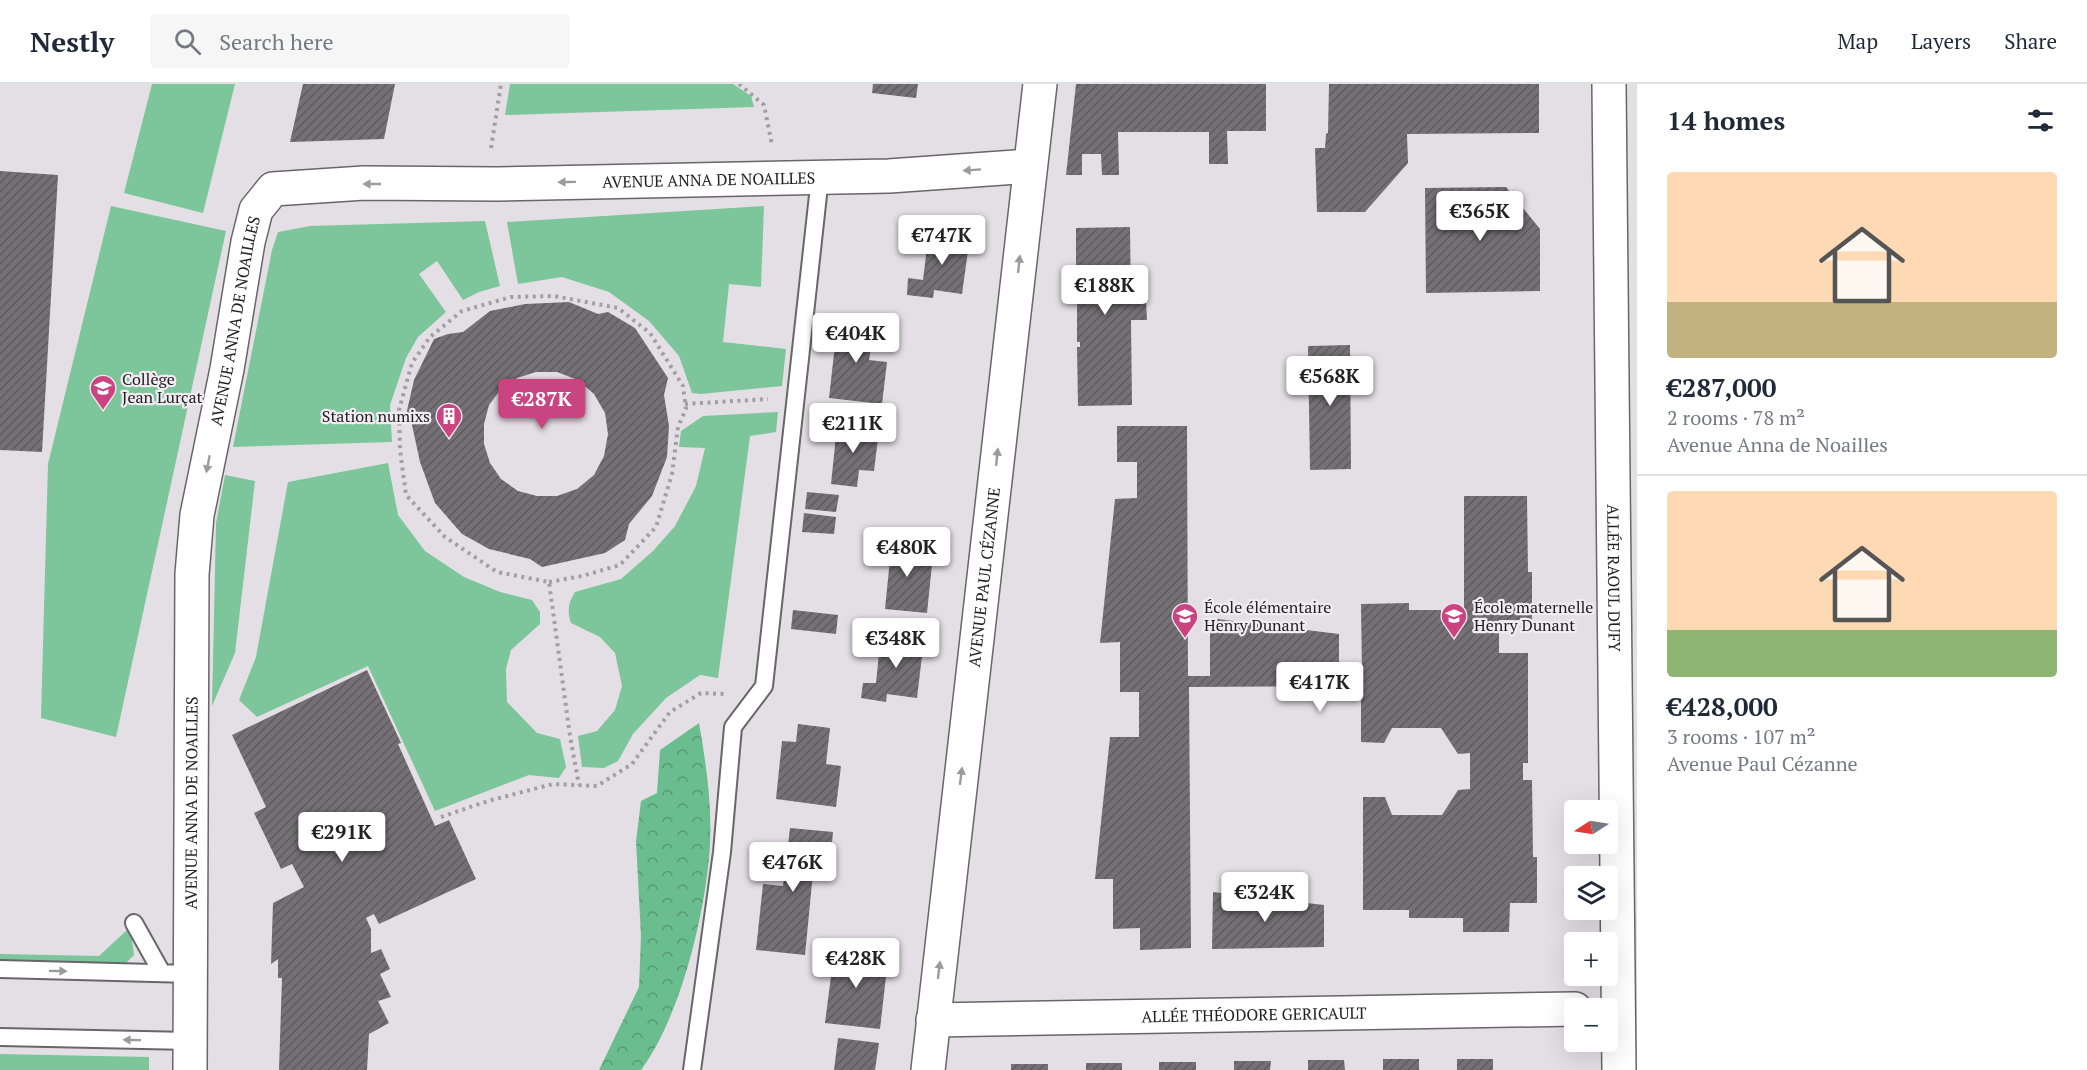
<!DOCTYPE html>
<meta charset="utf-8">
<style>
:root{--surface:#fff;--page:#f6f6f7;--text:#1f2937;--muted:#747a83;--line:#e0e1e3;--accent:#cb4482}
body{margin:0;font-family:"PT Serif",serif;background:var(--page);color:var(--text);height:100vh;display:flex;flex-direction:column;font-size:22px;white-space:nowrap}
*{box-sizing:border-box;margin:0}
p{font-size:20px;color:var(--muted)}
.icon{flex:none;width:33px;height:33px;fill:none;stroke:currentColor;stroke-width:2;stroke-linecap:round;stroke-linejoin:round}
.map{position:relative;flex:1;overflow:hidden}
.sheet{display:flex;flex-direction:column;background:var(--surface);width:450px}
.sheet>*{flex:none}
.needle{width:39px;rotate:258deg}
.fabs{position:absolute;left:1564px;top:716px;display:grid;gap:12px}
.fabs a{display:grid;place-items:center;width:54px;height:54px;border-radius:6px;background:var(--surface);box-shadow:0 6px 24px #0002;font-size:30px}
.price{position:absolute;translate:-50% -51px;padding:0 14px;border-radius:6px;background:#fff;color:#222;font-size:20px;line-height:39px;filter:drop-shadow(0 2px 3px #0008)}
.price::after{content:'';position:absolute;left:50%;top:36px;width:18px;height:14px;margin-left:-9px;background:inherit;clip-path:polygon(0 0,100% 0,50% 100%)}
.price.on{background:var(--accent);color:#fff}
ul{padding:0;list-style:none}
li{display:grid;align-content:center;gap:12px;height:318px;padding:0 30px}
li+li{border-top:2px solid var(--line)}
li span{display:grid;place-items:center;height:186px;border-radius:6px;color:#555}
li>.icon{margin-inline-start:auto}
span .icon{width:108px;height:108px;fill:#fffc;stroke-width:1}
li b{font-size:26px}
h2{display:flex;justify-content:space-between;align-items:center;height:72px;padding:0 30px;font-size:26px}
header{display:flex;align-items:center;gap:36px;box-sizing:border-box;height:84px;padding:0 30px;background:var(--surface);border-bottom:2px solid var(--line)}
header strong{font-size:28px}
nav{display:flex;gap:33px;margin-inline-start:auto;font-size:21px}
.search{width:420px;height:54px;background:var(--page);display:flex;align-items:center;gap:15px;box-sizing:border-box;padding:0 21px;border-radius:6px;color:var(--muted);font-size:22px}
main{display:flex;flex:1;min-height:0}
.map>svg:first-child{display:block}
</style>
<header>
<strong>Nestly</strong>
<div class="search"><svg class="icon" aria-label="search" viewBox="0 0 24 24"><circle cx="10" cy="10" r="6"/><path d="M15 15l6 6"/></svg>Search here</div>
<nav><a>Map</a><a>Layers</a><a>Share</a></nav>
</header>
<main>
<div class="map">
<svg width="1637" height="986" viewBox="0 0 1637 986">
<defs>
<pattern id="forest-crowns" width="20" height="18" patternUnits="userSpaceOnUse" patternTransform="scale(1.5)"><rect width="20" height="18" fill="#6abd8e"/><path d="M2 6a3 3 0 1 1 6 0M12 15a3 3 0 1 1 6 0" fill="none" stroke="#579974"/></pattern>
<pattern id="building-hatch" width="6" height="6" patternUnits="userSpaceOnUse" patternTransform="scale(1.5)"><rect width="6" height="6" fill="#747075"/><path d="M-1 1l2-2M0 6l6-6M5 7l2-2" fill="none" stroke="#5f5c60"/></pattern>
</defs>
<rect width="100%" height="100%" fill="#e4dfe5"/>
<path fill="#7dc59b" d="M152 0H235L203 129 124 109Z
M510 0H733L751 12 754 23 505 31Z
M111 122 226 147 116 653 41 634 48 380Z
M764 122 761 203 729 200 723 258 786 265 782 302 701 310 692 309 679 272 649 237 609 208 562 193 518 200 507 138Z
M485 137 500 202 479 208 463 216 437 177 419 190 446 228 418 253 406 274 390 321 392 358 233 363 272 166 278 148 310 142Z
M778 328 776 348 750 352 718 594 700 591 666 614 633 650 618 677 604 684 582 683 578 652 597 647 615 626 622 602 615 569 600 553 571 539C567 527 568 519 575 508L621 495 653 467 675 442 696 402 705 364 679 363 681 347 703 332Z
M388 379 398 431 425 467 464 493 500 508 532 516 540 528V540L511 566 506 585 507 618 537 649 560 655 566 683 559 694 529 691 435 727 368 582 257 633 239 616 256 573 288 398Z
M225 391 255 397 235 569 212 622 216 439Z
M127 846 132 856 134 871 126 879 118 880 0 878V870L99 872Z
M0 970 149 973V986H0Z"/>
<path fill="url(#forest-crowns)" d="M699 639C706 679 712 720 710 761 706 828 681 932 641 986H599L639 903 641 852 636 757 641 717 657 709 660 666Z"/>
<path fill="url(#building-hatch)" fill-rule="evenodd" d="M303 0H395L384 55 290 58Z
M873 0H918L916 14 872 9Z
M1076 0H1266V47H1227L1228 80H1209V48H1118L1119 91H1102L1101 70H1082V91H1066Z
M1329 0H1539V49L1407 50 1408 79 1365 128H1317L1315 64H1325L1326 50 1328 49Z
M0 87 58 91 42 368 0 366Z
M1506 103 1540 145V207L1426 209 1425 104Z
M1130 143 1131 218H1146L1147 236H1131L1132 321 1078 322 1077 263H1080V258H1077V205L1081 206V201H1076V144Z
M929 147 970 152 962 210 934 206 933 214 907 211 908 194 923 196Z
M569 218 598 230 608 228 635 244 668 294 664 311 669 342 667 373 652 412 629 440 625 456 605 469 542 483 530 475 489 465 462 450 435 419 420 378 412 341 406 331 414 296 434 255 448 250 463 248 490 227 525 220ZM536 288H557L578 296 594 310 605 329 608 350 604 372 594 391 577 405 557 412H537L518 407 501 395 490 379 484 360V340L489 321 501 305 517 294Z
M838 234 875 238 869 276 887 278 882 320 829 314Z
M1350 261 1351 385 1310 386 1308 262Z
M837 342 879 346 874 387 859 386 857 403 831 400Z
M1117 342H1187L1188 592H1210V534L1339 550V590H1362L1361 520 1409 519V526H1441V536H1464V412H1527L1528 488H1532V536H1499V569H1528V679H1523V696H1532L1533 773H1537V819H1510L1509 848H1463V834H1409V826H1363V713H1385L1392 731H1442L1458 706 1470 705V669L1458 670 1441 644H1392L1384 659 1361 658V602L1189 603 1191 864 1140 866V844L1113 845V795H1095L1110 653H1139V608H1120V558L1100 559 1115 415 1137 414V378H1117Z
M807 408 839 411 836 428 805 425Z
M804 429 836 433 834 450 802 448Z
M878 457 903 460V467L933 471 927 529 885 525 890 475 877 474Z
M793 526 838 531 836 550 791 545Z
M881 550 924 555 917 614 887 610 886 618 861 614 863 599H876Z
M367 586 401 659 398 660 435 742 449 736 476 795 379 840 374 830 366 834 371 845V869L381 865 390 885 380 890 391 913 378 917 389 939 369 950 367 986H279L282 894H278V875L271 880 273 819 304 803 292 780 281 785 254 729 266 723 232 651Z
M798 640 830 644 826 680 841 682 836 723 776 715 782 657 796 658Z
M790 744 833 748 829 790 813 789 805 871 756 866 763 800 783 802Z
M1213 808 1324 821V863L1212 865Z
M835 861 857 863V871L888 875 880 945 825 939Z
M838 954 879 959 875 986H834Z
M1383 975H1419V986H1383Z
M1457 975H1493V986H1457Z
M1308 976H1344L1345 986H1308Z
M1234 977H1271L1270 986H1234Z
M1159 978H1196V986H1159Z
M1086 979H1122V986H1086Z
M1011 980H1048V986H1011Z"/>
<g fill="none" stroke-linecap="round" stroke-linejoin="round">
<g stroke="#69656a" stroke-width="20">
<path id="service" d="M134 839 162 889
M0 885 191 890
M0 953 190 957
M692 986 722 768 733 643 764 602 820 93"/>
</g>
<g stroke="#69656a" stroke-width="36">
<g id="minor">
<path id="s1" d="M1609 0 1619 986"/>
<path id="s2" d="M933 936 1575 925"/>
<path id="s3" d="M190 986 192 490 197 431 227 285 248 158 256 126 273 105 364 99 497 100 889 92 1030 82"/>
<path id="s4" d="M928 986 1040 0"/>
</g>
</g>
<path stroke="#a29ea2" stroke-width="4" stroke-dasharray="3 4.5" stroke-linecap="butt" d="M739 0 764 21 772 61
M491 64 501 0
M685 320 768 315
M549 498 582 492 620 481 656 443 672 390 678 343 686 325 683 302 650 249 618 224 554 212 511 213 462 227 430 253 412 279 399 326 400 366 406 411 445 453 497 488 549 498 570 652 579 701
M441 733 488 717 553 700 597 702 632 680 670 628 701 609 724 610"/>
<use href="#service" stroke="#fff" stroke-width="16"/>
<use href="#minor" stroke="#fff" stroke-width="33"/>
</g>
<defs><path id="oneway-solid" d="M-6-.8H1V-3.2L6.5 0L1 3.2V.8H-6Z" transform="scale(1.5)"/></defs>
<g fill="#9c9b9c">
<use href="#oneway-solid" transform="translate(972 86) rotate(176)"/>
<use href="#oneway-solid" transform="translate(567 98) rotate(179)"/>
<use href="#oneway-solid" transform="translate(372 100) rotate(180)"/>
<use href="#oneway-solid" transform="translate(1019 180) rotate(-84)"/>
<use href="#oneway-solid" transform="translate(997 373) rotate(-84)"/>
<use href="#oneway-solid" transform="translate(208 380) rotate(101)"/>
<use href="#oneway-solid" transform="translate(961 692) rotate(-83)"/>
<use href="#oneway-solid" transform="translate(939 886) rotate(-83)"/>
<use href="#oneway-solid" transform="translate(58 887) rotate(1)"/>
<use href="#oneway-solid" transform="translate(132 956) rotate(-179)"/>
</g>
<defs>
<g id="school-pin" transform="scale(1.35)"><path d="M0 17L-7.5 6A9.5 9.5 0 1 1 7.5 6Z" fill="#cb4482" stroke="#f1ecf2"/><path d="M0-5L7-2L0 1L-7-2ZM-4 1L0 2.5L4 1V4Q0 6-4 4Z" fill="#fff"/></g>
<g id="building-pin" transform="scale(1.35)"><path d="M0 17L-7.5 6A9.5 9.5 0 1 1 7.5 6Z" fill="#cb4482" stroke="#f1ecf2"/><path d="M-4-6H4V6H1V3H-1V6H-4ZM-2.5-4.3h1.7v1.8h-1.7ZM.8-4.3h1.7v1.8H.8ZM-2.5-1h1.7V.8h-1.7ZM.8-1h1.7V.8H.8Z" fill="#fff"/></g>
</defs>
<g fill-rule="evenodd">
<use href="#school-pin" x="103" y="304"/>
<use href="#building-pin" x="449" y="332"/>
<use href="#school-pin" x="1185" y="532"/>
<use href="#school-pin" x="1454" y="532"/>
</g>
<g text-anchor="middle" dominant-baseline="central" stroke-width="4.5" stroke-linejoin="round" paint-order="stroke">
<g font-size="16" fill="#222022" stroke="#f1ecf2">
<text stroke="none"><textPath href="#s3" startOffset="1329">AVENUE ANNA DE NOAILLES</textPath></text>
<text stroke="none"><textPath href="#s3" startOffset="753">AVENUE ANNA DE NOAILLES</textPath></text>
<text stroke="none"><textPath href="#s4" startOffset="496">AVENUE PAUL CÉZANNE</textPath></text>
<text stroke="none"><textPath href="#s1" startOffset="494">ALLÉE RAOUL DUFY</textPath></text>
<text stroke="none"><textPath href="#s3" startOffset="267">AVENUE ANNA DE NOAILLES</textPath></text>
<text stroke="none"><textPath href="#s2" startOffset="321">ALLÉE THÉODORE GERICAULT</textPath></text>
</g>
<g font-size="16" fill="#222022" stroke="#f1ecf2" text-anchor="start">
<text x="122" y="295">Collège<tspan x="122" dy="18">Jean Lurçat</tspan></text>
<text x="430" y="332" text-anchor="end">Station numixs</text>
<text x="1204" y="523">École élémentaire<tspan x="1204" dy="18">Henry Dunant</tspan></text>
<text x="1474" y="523">École maternelle<tspan x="1474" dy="18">Henry Dunant</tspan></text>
</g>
</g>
</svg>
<div class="fabs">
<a><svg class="needle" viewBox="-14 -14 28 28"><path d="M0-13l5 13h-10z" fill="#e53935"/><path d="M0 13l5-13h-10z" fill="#747a83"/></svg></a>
<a><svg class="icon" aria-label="layers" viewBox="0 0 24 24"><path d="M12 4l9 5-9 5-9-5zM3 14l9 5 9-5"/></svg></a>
<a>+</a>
<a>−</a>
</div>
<b class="price" style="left:1480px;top:158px">€365K</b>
<b class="price" style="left:942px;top:182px">€747K</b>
<b class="price" style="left:1105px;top:232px">€188K</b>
<b class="price" style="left:856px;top:280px">€404K</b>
<b class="price" style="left:1330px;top:323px">€568K</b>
<b class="price on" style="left:542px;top:346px">€287K</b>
<b class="price" style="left:853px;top:370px">€211K</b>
<b class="price" style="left:907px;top:494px">€480K</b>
<b class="price" style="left:896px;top:585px">€348K</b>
<b class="price" style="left:1320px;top:629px">€417K</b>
<b class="price" style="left:342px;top:779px">€291K</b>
<b class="price" style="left:793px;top:809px">€476K</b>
<b class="price" style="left:1265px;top:839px">€324K</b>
<b class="price" style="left:856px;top:905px">€428K</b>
</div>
<section class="sheet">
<h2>14 homes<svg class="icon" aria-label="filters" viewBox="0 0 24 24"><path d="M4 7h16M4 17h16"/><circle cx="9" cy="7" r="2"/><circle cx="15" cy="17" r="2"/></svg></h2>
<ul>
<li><span style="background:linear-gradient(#ffd9b3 70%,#c2b280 0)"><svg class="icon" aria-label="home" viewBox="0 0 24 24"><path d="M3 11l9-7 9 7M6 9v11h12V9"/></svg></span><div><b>€287,000</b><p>2 rooms · 78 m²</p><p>Avenue Anna de Noailles</p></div></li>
<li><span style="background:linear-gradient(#ffd9b3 75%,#8fb573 0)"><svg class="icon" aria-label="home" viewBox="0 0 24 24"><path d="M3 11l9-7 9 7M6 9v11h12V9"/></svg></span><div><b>€428,000</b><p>3 rooms · 107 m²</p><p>Avenue Paul Cézanne</p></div></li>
</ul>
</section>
</main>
